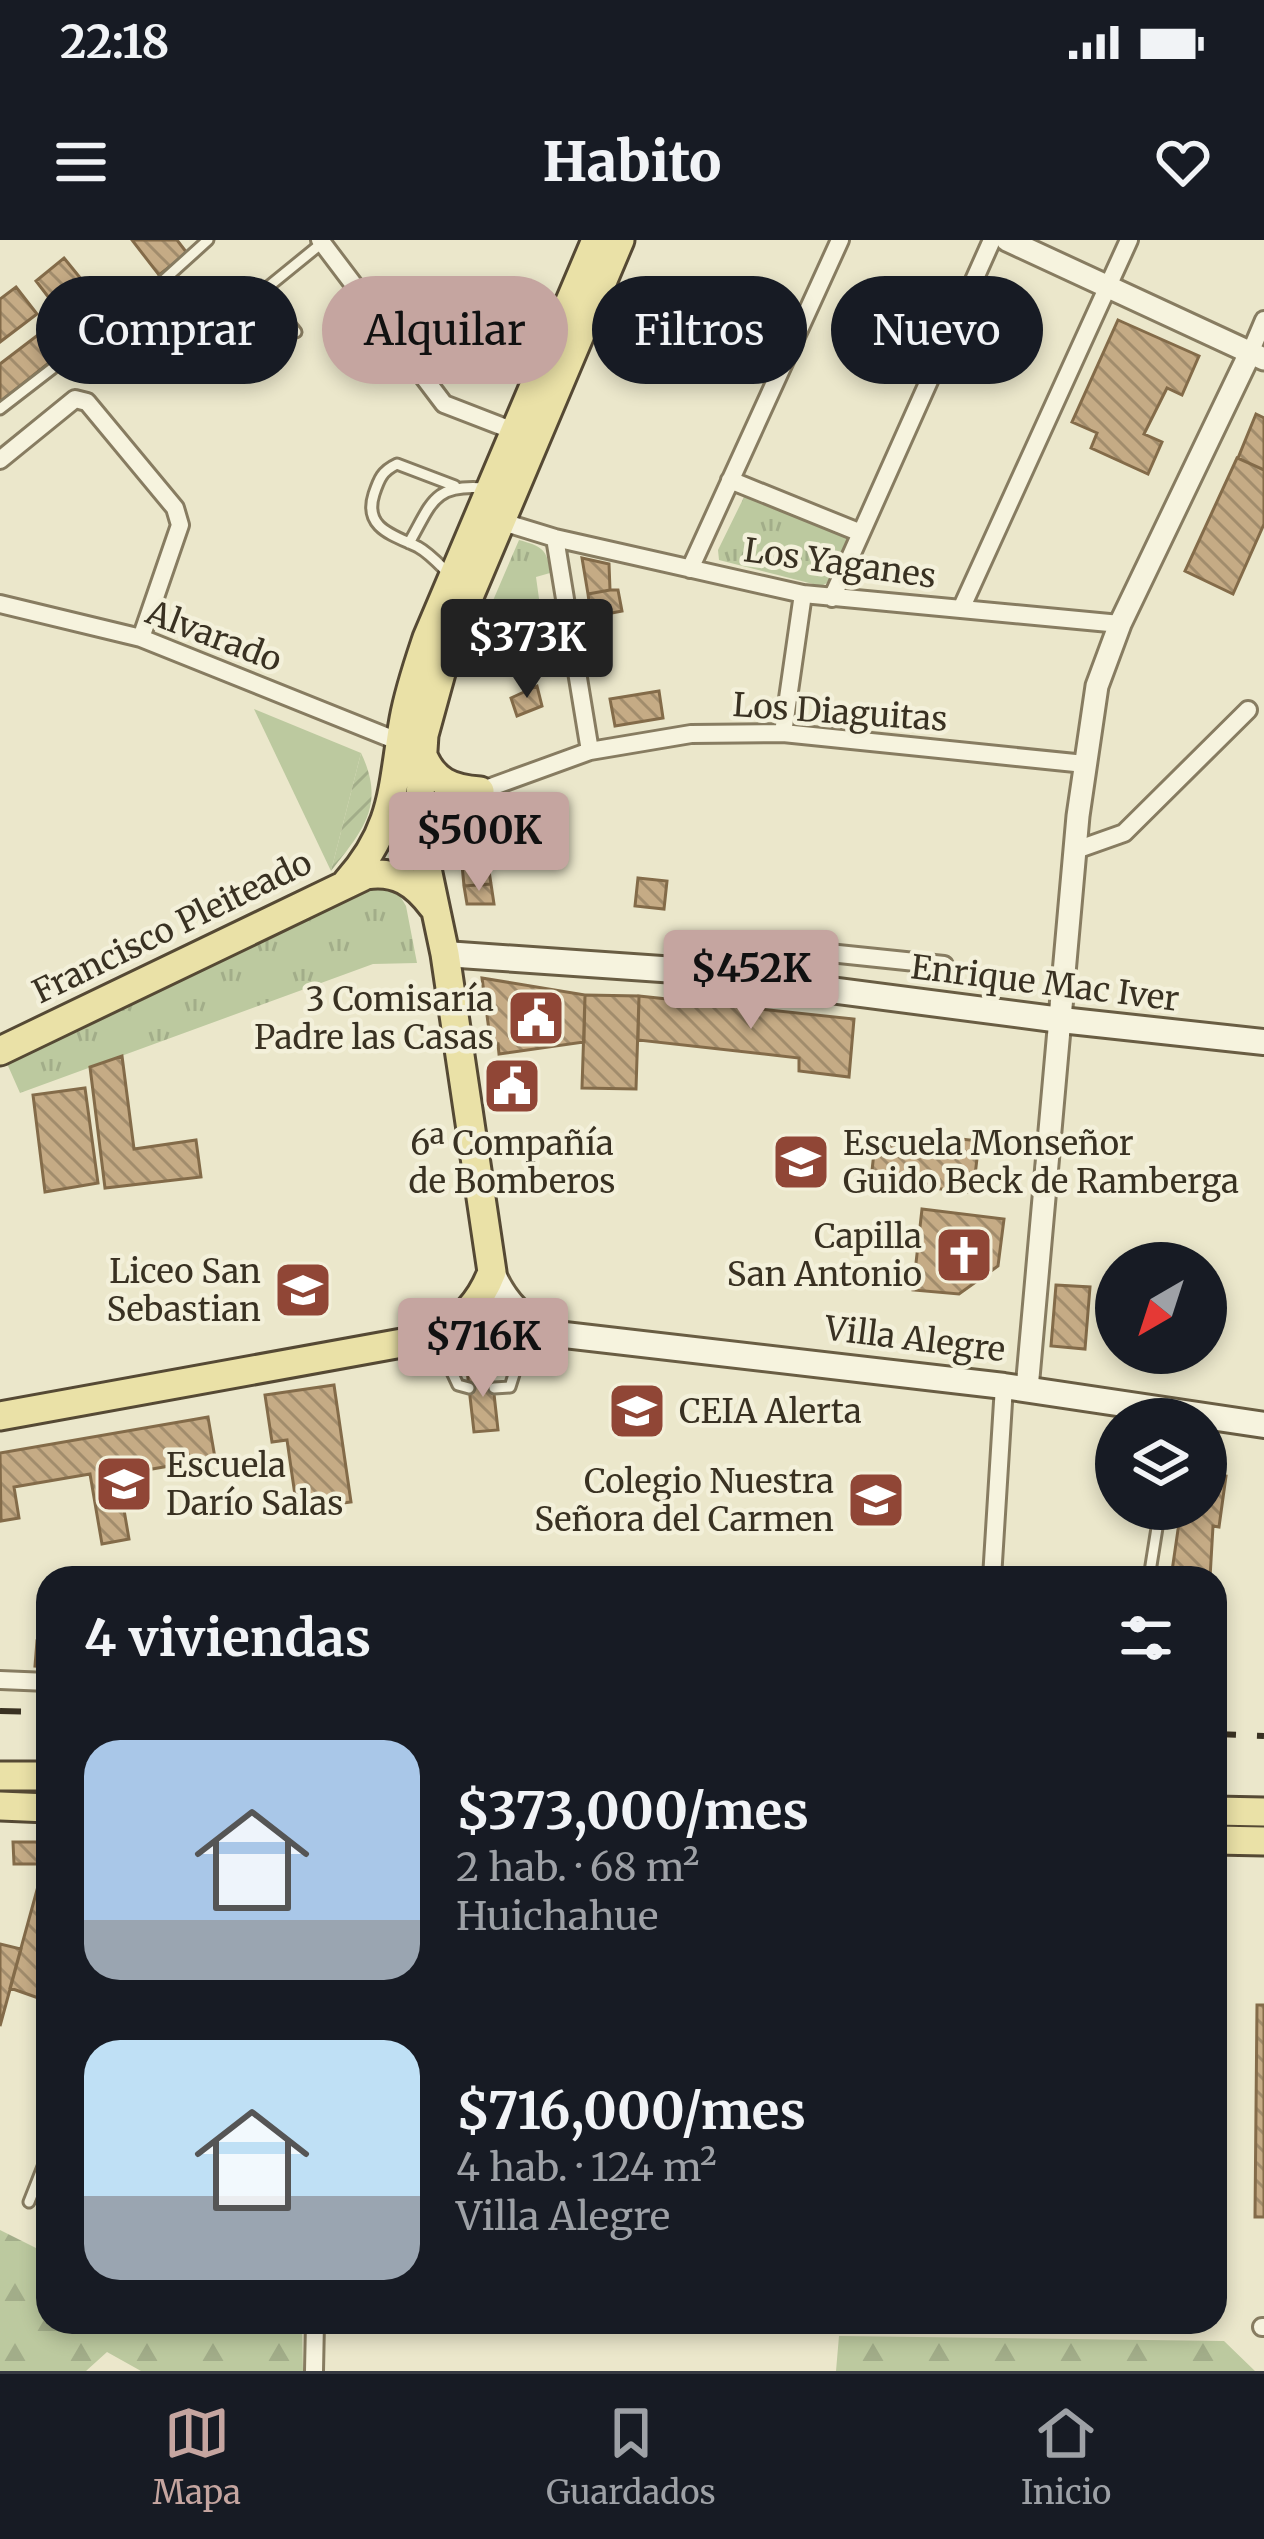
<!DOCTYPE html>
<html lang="es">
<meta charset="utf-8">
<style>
:root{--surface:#171b24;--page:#20242c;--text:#f1f3f6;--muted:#9ea1a6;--line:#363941;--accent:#c5a5a0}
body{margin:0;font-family:Merriweather,serif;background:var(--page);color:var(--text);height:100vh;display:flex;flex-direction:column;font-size:45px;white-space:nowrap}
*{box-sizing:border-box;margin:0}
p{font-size:39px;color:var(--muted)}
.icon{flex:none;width:66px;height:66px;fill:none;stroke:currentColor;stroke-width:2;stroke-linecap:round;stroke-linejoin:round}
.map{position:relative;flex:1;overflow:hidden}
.drawer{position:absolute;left:36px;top:1326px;width:1191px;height:768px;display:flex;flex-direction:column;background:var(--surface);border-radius:36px;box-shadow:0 6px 18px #0003}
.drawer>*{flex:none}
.hud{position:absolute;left:36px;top:36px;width:1194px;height:108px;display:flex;gap:24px}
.needle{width:78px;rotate:219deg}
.controls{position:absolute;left:1095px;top:1002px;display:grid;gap:24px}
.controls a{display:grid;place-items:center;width:132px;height:132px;border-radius:50%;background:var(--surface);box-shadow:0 6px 18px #0003;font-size:60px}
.price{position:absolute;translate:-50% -102px;padding:0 27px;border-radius:12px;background:var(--accent);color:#111;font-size:39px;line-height:78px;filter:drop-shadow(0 3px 6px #0008)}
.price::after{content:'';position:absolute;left:50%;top:72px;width:36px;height:27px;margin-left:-18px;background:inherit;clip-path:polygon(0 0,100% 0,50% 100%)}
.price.selected{background:#222;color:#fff}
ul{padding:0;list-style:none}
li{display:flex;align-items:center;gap:36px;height:300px;padding:0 48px}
li span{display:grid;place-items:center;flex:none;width:336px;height:240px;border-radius:36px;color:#555}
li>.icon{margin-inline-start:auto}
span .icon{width:144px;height:144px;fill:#fffc;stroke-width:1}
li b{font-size:51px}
h2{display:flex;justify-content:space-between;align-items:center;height:144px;padding:0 48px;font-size:51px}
.pill{padding:0 42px;border-radius:54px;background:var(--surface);box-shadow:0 6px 18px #0003;font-size:42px;line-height:108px}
.pill.selected{background:var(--accent);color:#111}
.status{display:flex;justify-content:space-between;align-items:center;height:84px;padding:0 60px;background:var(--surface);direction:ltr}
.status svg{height:33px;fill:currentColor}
header{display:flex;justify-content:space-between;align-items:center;height:156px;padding:0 48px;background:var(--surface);font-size:54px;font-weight:800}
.menu{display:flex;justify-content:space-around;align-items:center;height:168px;border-top:3px solid var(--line);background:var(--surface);font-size:33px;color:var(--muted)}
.menu a{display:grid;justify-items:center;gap:6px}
.menu .selected{color:var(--accent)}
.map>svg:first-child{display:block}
</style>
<div class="status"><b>22:18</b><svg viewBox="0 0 49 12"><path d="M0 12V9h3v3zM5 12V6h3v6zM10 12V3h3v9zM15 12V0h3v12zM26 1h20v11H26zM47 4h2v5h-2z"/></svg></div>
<header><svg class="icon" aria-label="menu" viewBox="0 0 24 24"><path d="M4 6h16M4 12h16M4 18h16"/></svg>Habito<svg class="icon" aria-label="heart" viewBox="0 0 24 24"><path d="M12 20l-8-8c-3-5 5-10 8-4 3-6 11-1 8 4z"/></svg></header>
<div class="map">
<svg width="1264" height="2131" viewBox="0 0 1264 2131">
<defs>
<pattern id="forest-firs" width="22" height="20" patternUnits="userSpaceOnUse" patternTransform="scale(3)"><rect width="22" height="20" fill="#bcc99f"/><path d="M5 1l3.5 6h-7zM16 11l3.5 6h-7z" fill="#a2ad89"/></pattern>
<pattern id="park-tufts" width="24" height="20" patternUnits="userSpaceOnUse" patternTransform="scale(3)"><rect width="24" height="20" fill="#bcc99f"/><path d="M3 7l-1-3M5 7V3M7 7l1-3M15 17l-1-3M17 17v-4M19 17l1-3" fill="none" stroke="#a2ad89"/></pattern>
<pattern id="garden-furrows" width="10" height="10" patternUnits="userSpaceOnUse" patternTransform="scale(3)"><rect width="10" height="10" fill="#bcc99f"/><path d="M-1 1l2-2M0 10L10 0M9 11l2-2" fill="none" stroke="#a2ad89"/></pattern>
<pattern id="building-back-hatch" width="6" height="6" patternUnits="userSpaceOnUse" patternTransform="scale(3)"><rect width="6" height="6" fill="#c5ab85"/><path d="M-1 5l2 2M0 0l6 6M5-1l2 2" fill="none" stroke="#a18c6c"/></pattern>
</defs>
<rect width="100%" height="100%" fill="#ebe7cb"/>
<path fill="#bcc99f" d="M254 469 361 513 331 631Z"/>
<path fill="url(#forest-firs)" d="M0 1990 48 2014V2082H302L303 2131H141L107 2112 86 2131H0Z
M839 2096 1224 2101 1255 2131H836Z"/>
<path fill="url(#park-tufts)" d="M745 255 850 299 827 343 821 346 719 320 718 310Z
M519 300C541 306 548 309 550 333L536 337 541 373 479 393Z
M369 643 397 651 406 666 417 723 373 724 20 853 5 819Z"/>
<path fill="url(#garden-furrows)" d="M361 513C386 565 363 590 331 631Z"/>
<path fill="url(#building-back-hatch)" stroke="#836b49" stroke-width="3" d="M132 0H177L187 13 159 35Z
M64 18 108 72 79 97 36 41Z
M16 47 37 74 0 102V59Z
M1118 80 1199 116 1182 155 1167 148 1144 194 1162 202 1148 234 1091 208 1097 193 1072 182Z
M47 88 65 110 0 162V124Z
M1256 174 1264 178V230L1238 218Z
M1237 218 1264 230V284L1233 354 1185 331Z
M582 318 609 324 610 350 588 354Z
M610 350H618L622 371 591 377 588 354Z
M537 446 542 466 517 476 511 458Z
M659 451 663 478 615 486 610 459Z
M488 624 491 644 464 646 462 625Z
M638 638 667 641 664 669 635 666Z
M491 644 494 664H467L464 646Z
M482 738 585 755 584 802 499 814 498 804 491 805Z
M585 755 639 756 636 849 582 848Z
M639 756 854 779 849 837 799 831V818L638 800Z
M122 816 134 909 196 900 201 937 105 948 90 827Z
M85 848 98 943 45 952 33 855Z
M943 897 979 901 973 953 871 940 875 903 942 912Z
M922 969 1004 979 998 1026 959 1054 913 1050Z
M1056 1045 1090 1047 1085 1109 1051 1106Z
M491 1127 498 1190 474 1192 467 1130Z
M334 1145 351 1262 297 1269 287 1200 272 1202 265 1155Z
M208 1177 215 1218 118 1235 129 1299 102 1304 90 1234 14 1247 19 1278 1 1281 0 1213Z
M1206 1225 1220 1227 1219 1235 1226 1236 1219 1287 1213 1286 1210 1338H1171L1181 1269H1206Z
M37 1401 48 1402V1427L35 1426Z
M13 1602H41V1624H14Z
M48 1610V1758L47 1761 10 1748Z
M0 1704 21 1709 0 1786Z
M1257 1765H1264V1977H1255Z"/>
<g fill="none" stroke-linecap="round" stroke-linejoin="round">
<g stroke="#877c61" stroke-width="15">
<path id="service" d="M296 92 263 51 322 3
M0 169 145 57 208 0
M409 303C432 263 433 244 484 248
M448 333C439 324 429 313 418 307 393 295 363 288 374 254 379 239 382 231 397 224L455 246
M438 1102 458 1145 469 1148
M494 1148 510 1147 526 1096
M1149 1338 1160 1269
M29 1962 48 1914"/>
</g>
<g stroke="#877c61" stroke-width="22">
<path id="minor" d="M320 0 444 164 514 191
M1250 113 1264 80
M0 220 75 159 87 162 175 268 180 285 141 398
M730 240 861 293
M503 282 555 298 803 354 1120 384
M555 298 590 511
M690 329 840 0
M832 358 992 0
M0 364 141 398 400 502
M961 369 1129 0
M783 493 803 354
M421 580 480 551 590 511 691 494 783 493 1085 524
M1076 610 1124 593 1248 470
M683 727 734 705H752L944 725
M992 1338 1004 1146
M0 1440 48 1442
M1262 2087H1264
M314 2131 315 2082"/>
</g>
<g stroke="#877c61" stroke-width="27">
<path id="tertiary" d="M1007 0 1264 119
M1027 1149 1078 576 1097 446 1120 384 1250 113"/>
</g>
<g stroke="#695d43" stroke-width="30">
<path id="secondary" d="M445 714 676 730 1061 780 1264 802
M492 1032C505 1063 523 1080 554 1093
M435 1097 556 1094 1004 1146 1264 1185"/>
</g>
<g stroke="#554934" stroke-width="33">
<path id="primary" d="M422 513C433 542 452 549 480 551
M347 642C396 587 392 546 404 479 409 451 418 425 427 398L596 0
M0 811 366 635C396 630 415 643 433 667
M0 1176 435 1097C463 1079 480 1063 492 1032L445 714 425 619 420 557 424 495 449 404 620 0
M0 1536H48
M0 1566 48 1568
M1215 1571 1264 1572
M1215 1600 1264 1601"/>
</g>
<use href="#service" stroke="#f6f3de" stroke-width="9"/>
<use href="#minor" stroke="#f6f3de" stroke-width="16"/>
<use href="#tertiary" stroke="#f6f3de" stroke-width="21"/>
<use href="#secondary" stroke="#f6f3de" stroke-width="24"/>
<use href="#primary" stroke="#eae1a7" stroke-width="27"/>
<path stroke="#393122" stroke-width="6" stroke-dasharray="21 21" stroke-linecap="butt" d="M0 1471 48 1472
M1215 1494 1264 1496"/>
</g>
<defs>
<g id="civic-square" transform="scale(3)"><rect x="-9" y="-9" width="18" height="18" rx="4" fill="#904636" stroke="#f3f0da"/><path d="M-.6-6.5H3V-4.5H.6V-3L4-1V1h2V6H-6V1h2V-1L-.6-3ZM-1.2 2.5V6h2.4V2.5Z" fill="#fff"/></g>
<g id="school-square" transform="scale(3)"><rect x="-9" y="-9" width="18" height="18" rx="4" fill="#904636" stroke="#f3f0da"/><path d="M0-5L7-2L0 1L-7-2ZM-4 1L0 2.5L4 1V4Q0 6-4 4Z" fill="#fff"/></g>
<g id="church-square" transform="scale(3)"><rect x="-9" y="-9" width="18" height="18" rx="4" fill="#904636" stroke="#f3f0da"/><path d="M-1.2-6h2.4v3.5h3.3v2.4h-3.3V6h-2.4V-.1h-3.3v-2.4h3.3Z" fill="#fff"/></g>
</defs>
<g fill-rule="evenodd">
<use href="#civic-square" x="536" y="778"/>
<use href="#civic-square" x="512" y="846"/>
<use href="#school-square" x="801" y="922"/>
<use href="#church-square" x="964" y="1015"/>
<use href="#school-square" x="303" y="1050"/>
<use href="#school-square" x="637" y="1171"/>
<use href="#school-square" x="124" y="1244"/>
<use href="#school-square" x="876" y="1260"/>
</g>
<g text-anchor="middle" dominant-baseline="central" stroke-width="9" stroke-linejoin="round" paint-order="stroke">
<g font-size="33" fill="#393122" stroke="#f3f0da">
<text transform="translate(840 323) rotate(8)">Los Yaganes</text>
<text transform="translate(214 396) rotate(21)">Alvarado</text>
<text transform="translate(840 472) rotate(4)">Los Diaguitas</text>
<text transform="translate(172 687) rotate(-26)">Francisco Pleiteado</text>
<text transform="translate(1045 743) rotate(7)">Enrique Mac Iver</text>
<text transform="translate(915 1099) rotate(7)">Villa Alegre</text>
</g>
<g font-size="33" fill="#393122" stroke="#f3f0da" text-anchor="end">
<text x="494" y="759">3 Comisaría<tspan x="494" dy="38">Padre las Casas</tspan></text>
<text x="512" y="903" text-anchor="middle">6ª Compañía<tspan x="512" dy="38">de Bomberos</tspan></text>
<text x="843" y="903" text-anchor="start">Escuela Monseñor<tspan x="843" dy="38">Guido Beck de Ramberga</tspan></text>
<text x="922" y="996">Capilla<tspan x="922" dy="38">San Antonio</tspan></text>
<text x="261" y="1031">Liceo San<tspan x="261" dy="38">Sebastian</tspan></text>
<text x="679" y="1171" text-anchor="start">CEIA Alerta</text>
<text x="166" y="1225" text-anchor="start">Escuela<tspan x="166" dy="38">Darío Salas</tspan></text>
<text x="834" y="1241">Colegio Nuestra<tspan x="834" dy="38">Señora del Carmen</tspan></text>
</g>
</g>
</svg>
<div class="controls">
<a><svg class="needle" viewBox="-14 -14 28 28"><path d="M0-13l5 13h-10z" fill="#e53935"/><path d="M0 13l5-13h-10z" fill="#9ea1a6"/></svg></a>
<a><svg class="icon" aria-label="layers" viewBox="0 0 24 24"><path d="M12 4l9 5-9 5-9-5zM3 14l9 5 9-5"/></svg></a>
</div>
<b class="price selected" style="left:527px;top:461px">$373K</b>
<b class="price" style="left:479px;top:654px">$500K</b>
<b class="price" style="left:751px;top:792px">$452K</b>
<b class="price" style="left:483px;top:1160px">$716K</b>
<div class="hud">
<a class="pill">Comprar</a>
<a class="pill selected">Alquilar</a>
<a class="pill">Filtros</a>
<a class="pill">Nuevo</a>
</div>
<section class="drawer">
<h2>4 viviendas<svg class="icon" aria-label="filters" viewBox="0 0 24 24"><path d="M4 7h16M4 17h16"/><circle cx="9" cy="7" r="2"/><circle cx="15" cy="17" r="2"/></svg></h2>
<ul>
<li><span style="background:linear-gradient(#a9c7e8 75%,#9aa5b1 0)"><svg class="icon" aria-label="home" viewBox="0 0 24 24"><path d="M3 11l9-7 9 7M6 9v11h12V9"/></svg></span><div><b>$373,000/mes</b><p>2 hab. · 68 m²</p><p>Huichahue</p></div></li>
<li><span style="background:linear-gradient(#bfe0f5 65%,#9aa5b1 0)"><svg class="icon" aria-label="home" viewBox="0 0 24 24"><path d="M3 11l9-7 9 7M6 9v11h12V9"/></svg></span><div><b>$716,000/mes</b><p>4 hab. · 124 m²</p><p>Villa Alegre</p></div></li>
</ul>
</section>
</div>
<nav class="menu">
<a class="selected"><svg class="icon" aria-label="map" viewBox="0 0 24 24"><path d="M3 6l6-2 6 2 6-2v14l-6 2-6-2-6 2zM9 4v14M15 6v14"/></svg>Mapa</a>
<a><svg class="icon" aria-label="saved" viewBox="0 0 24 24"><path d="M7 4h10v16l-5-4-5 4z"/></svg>Guardados</a>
<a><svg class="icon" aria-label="home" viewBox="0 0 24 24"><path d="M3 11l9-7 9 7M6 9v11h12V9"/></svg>Inicio</a>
</nav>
